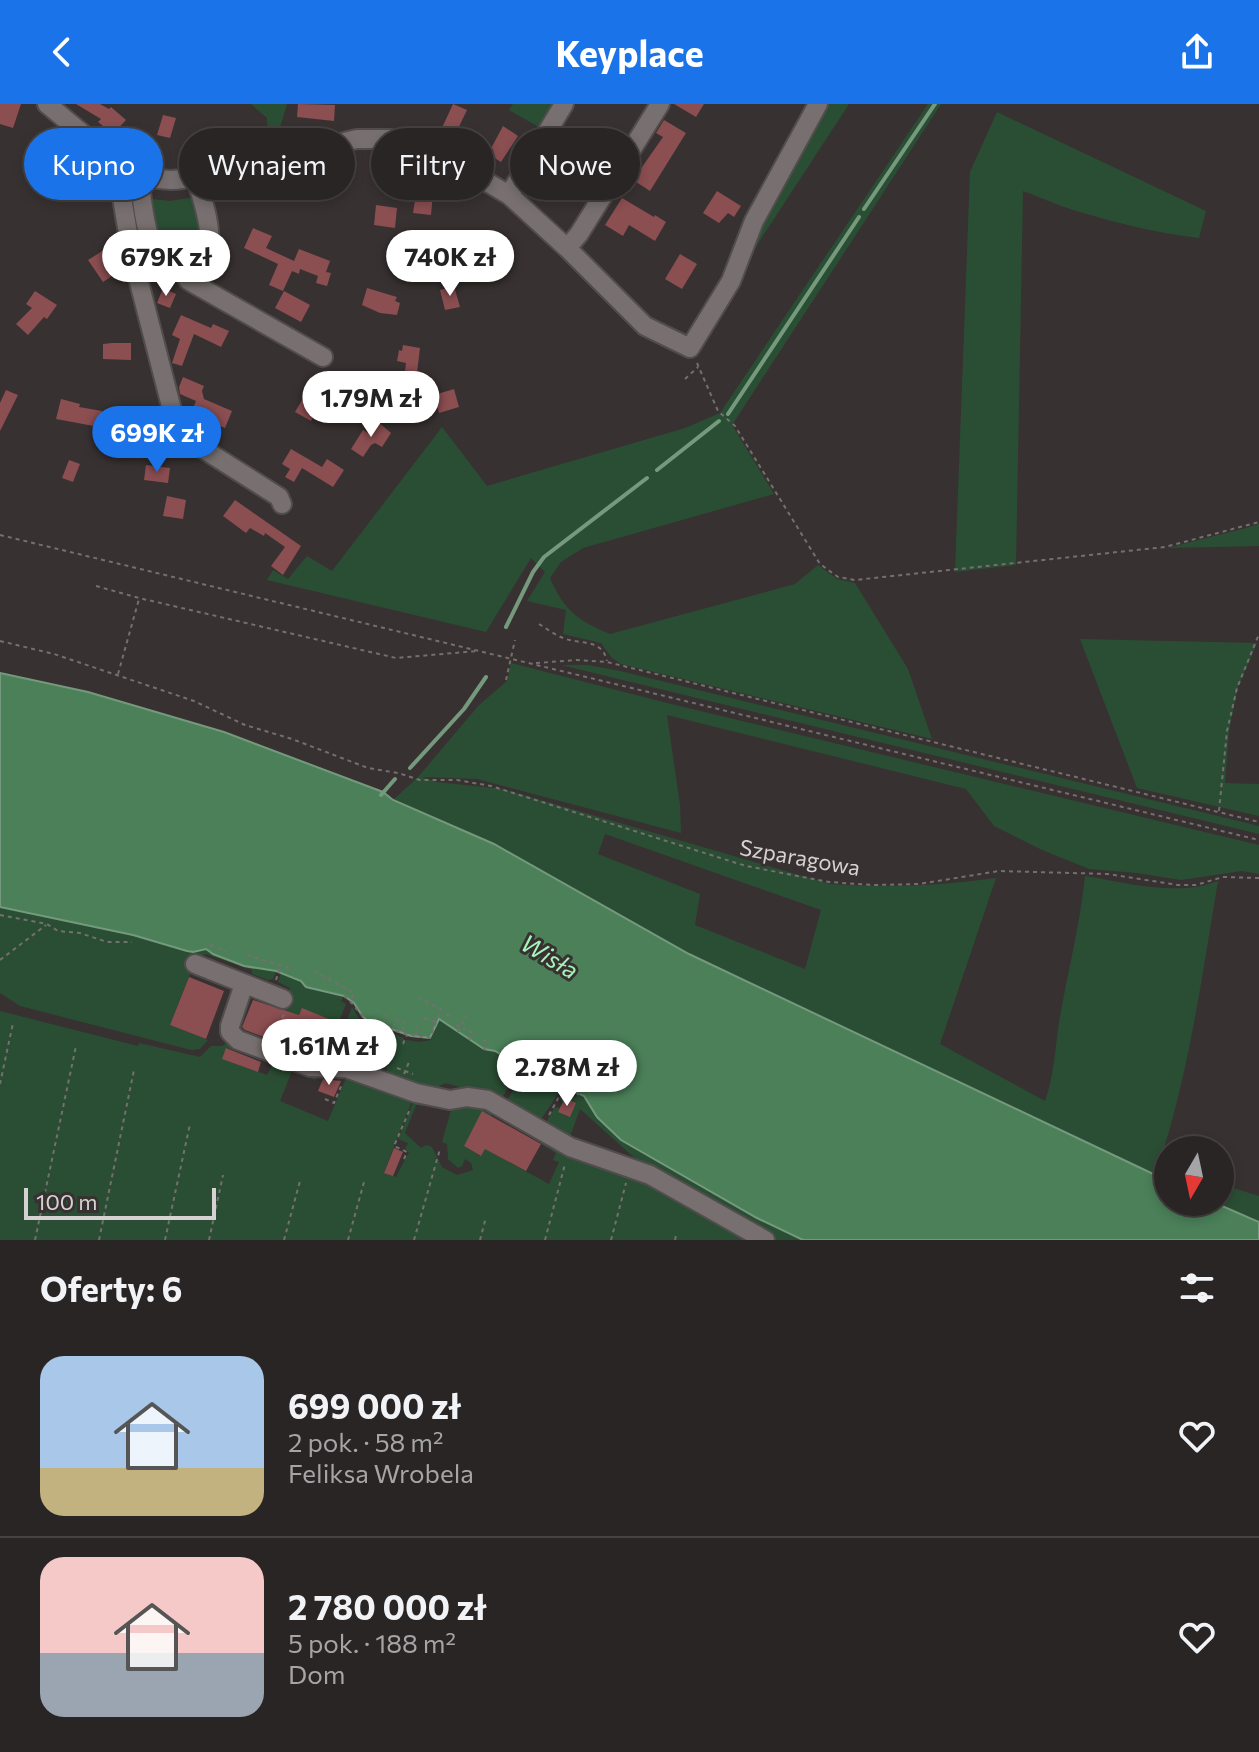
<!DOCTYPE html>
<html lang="pl">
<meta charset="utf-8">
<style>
:root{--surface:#2a2525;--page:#363132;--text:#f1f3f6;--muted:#a5a5a7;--line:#464242;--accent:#1a73e8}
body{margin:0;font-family:Commissioner,sans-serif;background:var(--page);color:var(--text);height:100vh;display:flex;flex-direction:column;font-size:30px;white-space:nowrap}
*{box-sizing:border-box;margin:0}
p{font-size:26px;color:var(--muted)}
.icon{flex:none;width:44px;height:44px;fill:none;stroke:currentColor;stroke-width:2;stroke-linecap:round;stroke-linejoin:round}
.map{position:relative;height:1136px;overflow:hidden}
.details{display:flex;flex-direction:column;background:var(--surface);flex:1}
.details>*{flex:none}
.guide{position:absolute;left:24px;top:24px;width:800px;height:72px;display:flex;gap:16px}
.needle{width:52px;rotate:189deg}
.buttons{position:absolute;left:1154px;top:1032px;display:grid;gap:16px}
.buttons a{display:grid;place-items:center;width:80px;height:80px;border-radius:50%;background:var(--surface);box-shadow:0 4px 12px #0003,0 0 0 2px var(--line);font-size:40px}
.scale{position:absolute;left:24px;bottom:20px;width:192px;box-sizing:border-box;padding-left:8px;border:4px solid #d6d2d2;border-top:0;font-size:22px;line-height:28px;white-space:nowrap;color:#d6d2d2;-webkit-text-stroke:6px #383131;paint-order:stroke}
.price{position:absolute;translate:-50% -68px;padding:0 18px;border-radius:28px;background:#fff;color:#222;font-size:26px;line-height:52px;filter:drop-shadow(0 2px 4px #0008)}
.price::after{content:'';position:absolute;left:50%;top:48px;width:24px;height:18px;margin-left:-12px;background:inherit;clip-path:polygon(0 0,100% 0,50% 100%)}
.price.selected{background:var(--accent);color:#fff}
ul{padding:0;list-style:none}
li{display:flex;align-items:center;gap:24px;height:200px;padding:0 40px}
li+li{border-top:2px solid var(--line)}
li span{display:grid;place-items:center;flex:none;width:224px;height:160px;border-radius:24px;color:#555}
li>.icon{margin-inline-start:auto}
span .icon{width:96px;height:96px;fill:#fffc;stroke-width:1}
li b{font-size:34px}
h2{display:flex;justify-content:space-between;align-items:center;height:96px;padding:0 40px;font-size:34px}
.tag{padding:0 28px;border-radius:36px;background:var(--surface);box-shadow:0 4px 12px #0003,0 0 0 2px var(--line);font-size:28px;line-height:72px}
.tag.selected{background:var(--accent);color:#fff}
header{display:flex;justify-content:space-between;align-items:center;height:104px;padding:0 40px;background:var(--accent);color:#fff;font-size:36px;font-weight:700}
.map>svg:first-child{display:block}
</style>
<header><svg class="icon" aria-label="back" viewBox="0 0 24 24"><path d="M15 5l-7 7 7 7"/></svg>Keyplace<svg class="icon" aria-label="share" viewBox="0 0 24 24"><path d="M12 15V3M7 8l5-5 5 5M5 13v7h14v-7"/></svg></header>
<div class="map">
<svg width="1259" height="1136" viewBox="0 0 1259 1136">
<rect width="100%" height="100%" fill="#383131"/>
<path fill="#2a4e34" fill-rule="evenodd" d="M251 0H287L276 37H268L267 14Z
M513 0H558L544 26 509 6Z
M825 0H849L753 147 758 124Z
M928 0H941L732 321 774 390 583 444 561 458 550 474C564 507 579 517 610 530L795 480 818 461 837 475 855 479 908 565 932 635 621 560 611 553 601 539 563 530 566 506 527 497 545 468 531 454 486 528 267 476 273 466 288 475 307 452 332 467 442 323 487 382 685 324 720 309Z
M997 8 1206 107 1199 134C1155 129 1112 118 1070 105 1054 100 1038 92 1023 87L1016 461 955 468 970 68Z
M189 94 194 95 204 134 200 146 180 160 161 148 150 97 152 95 170 97Z
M1259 420V442L1167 444 1246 424Z
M1080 535 1257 539 1238 583 1229 627 1225 679 1259 680V712L1137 684Z
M511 559 671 600 1259 741V770L1242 767 1181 776 1137 769 1089 765 1040 745 994 722 966 685 667 611 680 701 681 729 477 675 422 673 437 678 503 685 830 780C888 784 938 782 996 774L940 940 1045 997C1054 972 1055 945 1059 919 1067 870 1080 822 1085 772 1129 779 1176 793 1218 777 1202 872 1189 969 1159 1060L1168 1063V1077L689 850 494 740 393 696 418 673 479 601 507 577ZM605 730 821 806 805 865 695 821 700 790 598 750Z
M561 561H588L620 567 1259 722V730Z
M0 803 133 831 187 847 193 848 206 845C226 860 253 861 276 868L273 875 268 876 252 870V866L206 850 195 857 170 921 208 936 200 945 191 946 20 902 0 889Z
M281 869 301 877 306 883 344 892 341 897 346 900 336 925 333 924 335 918 303 905 299 911 282 905 290 884 278 878Z
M352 903 360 916 404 934V940L407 936 419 938 431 936 439 915 484 945 495 947 512 957 519 964 502 994 445 979 427 989 386 970 387 962 375 957 372 965 332 955Z
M0 907 138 942 139 939 200 953 211 942H222L229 938 263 951 262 956 227 944 223 955 267 971 275 956 314 972 316 976 292 967 280 997 328 1017 349 967 414 992 384 1068 396 1073 409 1048 405 1045 408 1039 398 1035 416 992 430 997 431 1002 416 1001 405 1029 421 1044 426 1041 432 1043 442 1063 457 1071 473 1066 471 1059 465 1055 462 1062 458 1064 448 1055 447 1040 442 1038 451 1006 455 1001 495 1004 491 1012 482 1008 464 1042 480 1052 489 1039 500 1053 549 1080 559 1058 553 1056 556 1049 541 1040 534 1032 625 1066 755 1136H0Z
M529 965H536L551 976 549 982 559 988 540 1017 504 1002 520 974Z
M563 989 574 993 581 990 603 1019 621 1036 757 1114 803 1136H772L648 1066 580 1005 568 1038 544 1022 555 1003 560 1004 562 998 560 995Z
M1220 1080 1259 1092V1118L1213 1098H1220Z"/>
<path fill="#4b8059" stroke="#75997d" stroke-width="2" d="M0 569 88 588 224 628 383 688 393 696 494 740 689 850 1168 1077V1098H1213L1259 1118V1136H803L757 1114 621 1036 597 1013 584 992 546 974 536 965 526 968 514 962 512 957 495 947 484 945 439 915 430 934 411 932 371 918 363 913 354 899 344 892 306 883 301 877 276 867 244 862 213 850 206 845 193 848 187 847 133 831 0 803Z"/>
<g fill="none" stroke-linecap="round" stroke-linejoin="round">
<path stroke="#75997d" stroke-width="4" d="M864 105 935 0
M728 310 859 113
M657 366 719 317
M506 523 533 468 544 453 647 374
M410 664 464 605 486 573
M381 691 395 675"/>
</g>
<path fill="#8b4e51" d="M0 0H21L13 24 0 20Z
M76 0H100L109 5 111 3 126 16 113 30 98 18 101 15Z
M298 0 335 1 334 17 297 13Z
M453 0 467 6 454 33 441 26Z
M674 0H704L696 13Z
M163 11 176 14 170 34 157 31Z
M664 16 686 29 650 87 633 76 663 33 656 29Z
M503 22 518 32 501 58 488 50Z
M717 87 741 102 734 113 728 109 719 119 703 109Z
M433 89 431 111 413 109 416 90Z
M622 94 654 113 655 111 666 118 655 137 629 121 623 132 605 121Z
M376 101 397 104 395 124 374 121Z
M253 124 272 132 266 144 294 157 299 145 330 157 326 168 331 169 327 182 316 179 318 172 300 165 299 170 292 167 283 187 269 181 278 160 244 144Z
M417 131 418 133 427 131 432 151 411 154 405 134Z
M104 146 115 163 112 165 115 170 103 178 88 156Z
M680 150 697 160 682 185 665 175Z
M454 182 460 203 445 206 440 186Z
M163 184 176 190 170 204 157 199Z
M367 184 397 193 395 197 400 199 397 211 380 209 362 201Z
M35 187 57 201 47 215 44 213 28 231 16 220 32 204 26 200Z
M284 187 310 201 301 218 275 204Z
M181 211 211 224 213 220 229 227 221 243 194 230 182 262 172 259 180 235 172 231Z
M112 239H131V256L103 255V240Z
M403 241 420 244 417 269 405 267 406 259 397 257 399 246 402 247Z
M183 273 204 282 202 287 204 295 232 307 225 324 194 311 196 306 193 304 196 297 180 290 179 283Z
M309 284 325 293 311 317 295 308Z
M454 285 459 303 439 309 434 291Z
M6 286 18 291 0 327V299Z
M61 295 80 300 79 303 102 307 99 323 56 315Z
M136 311 155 312 154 331 135 330Z
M376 316 391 329 382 343 375 339 371 341 363 353 351 345 363 326 368 329Z
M291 345 322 363 327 355 344 366 333 383 302 364 294 378 285 373 290 365 282 360Z
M69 356 80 360 73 378 62 374Z
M146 361 170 364 168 379 144 376Z
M167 392 186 396 183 415 163 412Z
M235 396 301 442 283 471 271 462 285 443 265 429 264 432 250 424 246 429 223 412Z
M189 873 224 887 206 935 170 921Z
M253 896 299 911 302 904 336 918 334 932 376 947 372 960 326 944 322 951H312L245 926 242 923Z
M226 944 261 958 258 968 222 955Z
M323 975 341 977 334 993 318 987Z
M565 994 576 999 570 1013 558 1008Z
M482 1007 541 1040 526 1067 485 1045 481 1052 464 1042Z
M394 1044 403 1048 393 1072 384 1069Z"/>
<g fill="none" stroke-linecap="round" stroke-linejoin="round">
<g stroke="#524d4d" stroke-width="22">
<path id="minor" d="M47 0 124 64C142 73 163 78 183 75L357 35H390L414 41 463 64 509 91 567 144 645 222 690 244 731 177 754 117 818 0
M124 64 120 82 131 147 178 329 279 393 282 400
M139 71C143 101 145 166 184 168L188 176 198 182 323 253
M509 91 564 0
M567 144 579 130 660 0
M184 168C227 157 204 101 195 72
M195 860 283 895
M244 880 230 922V928L238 936 310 963 346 964 416 989 450 996 467 993 488 996 570 1043 650 1071 765 1136"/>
</g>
<path stroke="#756f6f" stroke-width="2" stroke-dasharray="4 4" stroke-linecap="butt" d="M697 259 718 307 735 322 820 460 838 473 855 476 1165 443 1259 418
M685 275 698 263
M0 431 1259 736
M96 482 139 494 396 554 477 547
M539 520C547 525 555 531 563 534 580 541 602 534 607 557
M0 537 54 550 194 597 245 621 292 635 368 664 398 669 420 676H457L491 682 746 762 829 778 874 781 919 780 999 767 1108 770 1178 781H1196L1223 773 1259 774
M536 559 577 556 607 558 1259 718
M118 570 139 495
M506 576 515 536
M1219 707 1227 627 1237 584 1259 530
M0 811 47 820 58 827 80 829 107 838H132
M210 841 227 848
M247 851 292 865
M0 856 46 821
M314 867 354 889 351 897
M276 876 280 863
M344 892C354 899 358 909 366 915 380 925 413 932 430 934L441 905 419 894
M446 910 454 913
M424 914 435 918
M374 917 376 908
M383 920 386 910
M273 921 279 923 284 910
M456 921 465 925
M393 924 397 914
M402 927 405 917
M469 927 477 931
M458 928 466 912
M416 931 417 922
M469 936 472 930
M483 936 491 940
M403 940 407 931
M484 946 487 939
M504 952 509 938
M383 961 387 948 386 938
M397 964 413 970
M404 970 409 958
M524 970 528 961
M0 980 13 919
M562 987 575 992 582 988 577 982
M325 995 334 999 342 980
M549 1011 568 976 555 968
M404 1055 407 1048 394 1042 410 1005
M35 1136 76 942
M99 1136 134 966
M165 1136 190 1020
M209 1136 223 1071
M284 1136 300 1077
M348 1136 364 1078
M414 1136 440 1045
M480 1136 486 1113
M545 1136 565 1060
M611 1136 626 1079
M675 1136 676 1131"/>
<use href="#minor" stroke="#787070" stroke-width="18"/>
</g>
<g text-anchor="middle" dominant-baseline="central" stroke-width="6" stroke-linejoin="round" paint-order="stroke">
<g font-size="22" fill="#d6d2d2" stroke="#383131">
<text transform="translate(800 753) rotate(10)">Szparagowa</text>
</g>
<g font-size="24" font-style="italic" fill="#a5f5ba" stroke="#383131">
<text transform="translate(550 852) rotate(31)">Wisła</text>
</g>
</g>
</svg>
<div class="buttons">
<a><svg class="needle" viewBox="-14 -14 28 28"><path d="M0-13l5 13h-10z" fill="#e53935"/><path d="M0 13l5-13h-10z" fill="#a5a5a7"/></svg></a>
</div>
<div class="scale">100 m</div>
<b class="price" style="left:166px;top:194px">679K zł</b>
<b class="price" style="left:450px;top:194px">740K zł</b>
<b class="price" style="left:371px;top:335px">1.79M zł</b>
<b class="price selected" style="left:157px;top:370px">699K zł</b>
<b class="price" style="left:329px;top:983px">1.61M zł</b>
<b class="price" style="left:567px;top:1004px">2.78M zł</b>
<div class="guide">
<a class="tag selected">Kupno</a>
<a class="tag">Wynajem</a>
<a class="tag">Filtry</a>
<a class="tag">Nowe</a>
</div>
</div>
<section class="details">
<h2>Oferty: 6<svg class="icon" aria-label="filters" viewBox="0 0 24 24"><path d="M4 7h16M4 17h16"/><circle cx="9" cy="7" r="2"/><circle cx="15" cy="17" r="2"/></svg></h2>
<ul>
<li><span style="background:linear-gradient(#a9c7e8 70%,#c2b280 0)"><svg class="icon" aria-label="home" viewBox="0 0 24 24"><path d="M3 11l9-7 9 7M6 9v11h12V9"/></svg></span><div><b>699 000 zł</b><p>2 pok. · 58 m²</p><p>Feliksa Wrobela</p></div><svg class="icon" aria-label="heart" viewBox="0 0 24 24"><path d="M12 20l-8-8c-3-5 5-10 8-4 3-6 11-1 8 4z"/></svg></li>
<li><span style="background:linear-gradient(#f6c9c9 60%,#9aa5b1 0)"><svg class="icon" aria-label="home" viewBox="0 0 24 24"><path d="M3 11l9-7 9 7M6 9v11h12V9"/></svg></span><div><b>2 780 000 zł</b><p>5 pok. · 188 m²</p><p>Dom</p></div><svg class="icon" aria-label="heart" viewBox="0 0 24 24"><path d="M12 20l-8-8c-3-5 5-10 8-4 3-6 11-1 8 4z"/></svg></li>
</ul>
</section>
